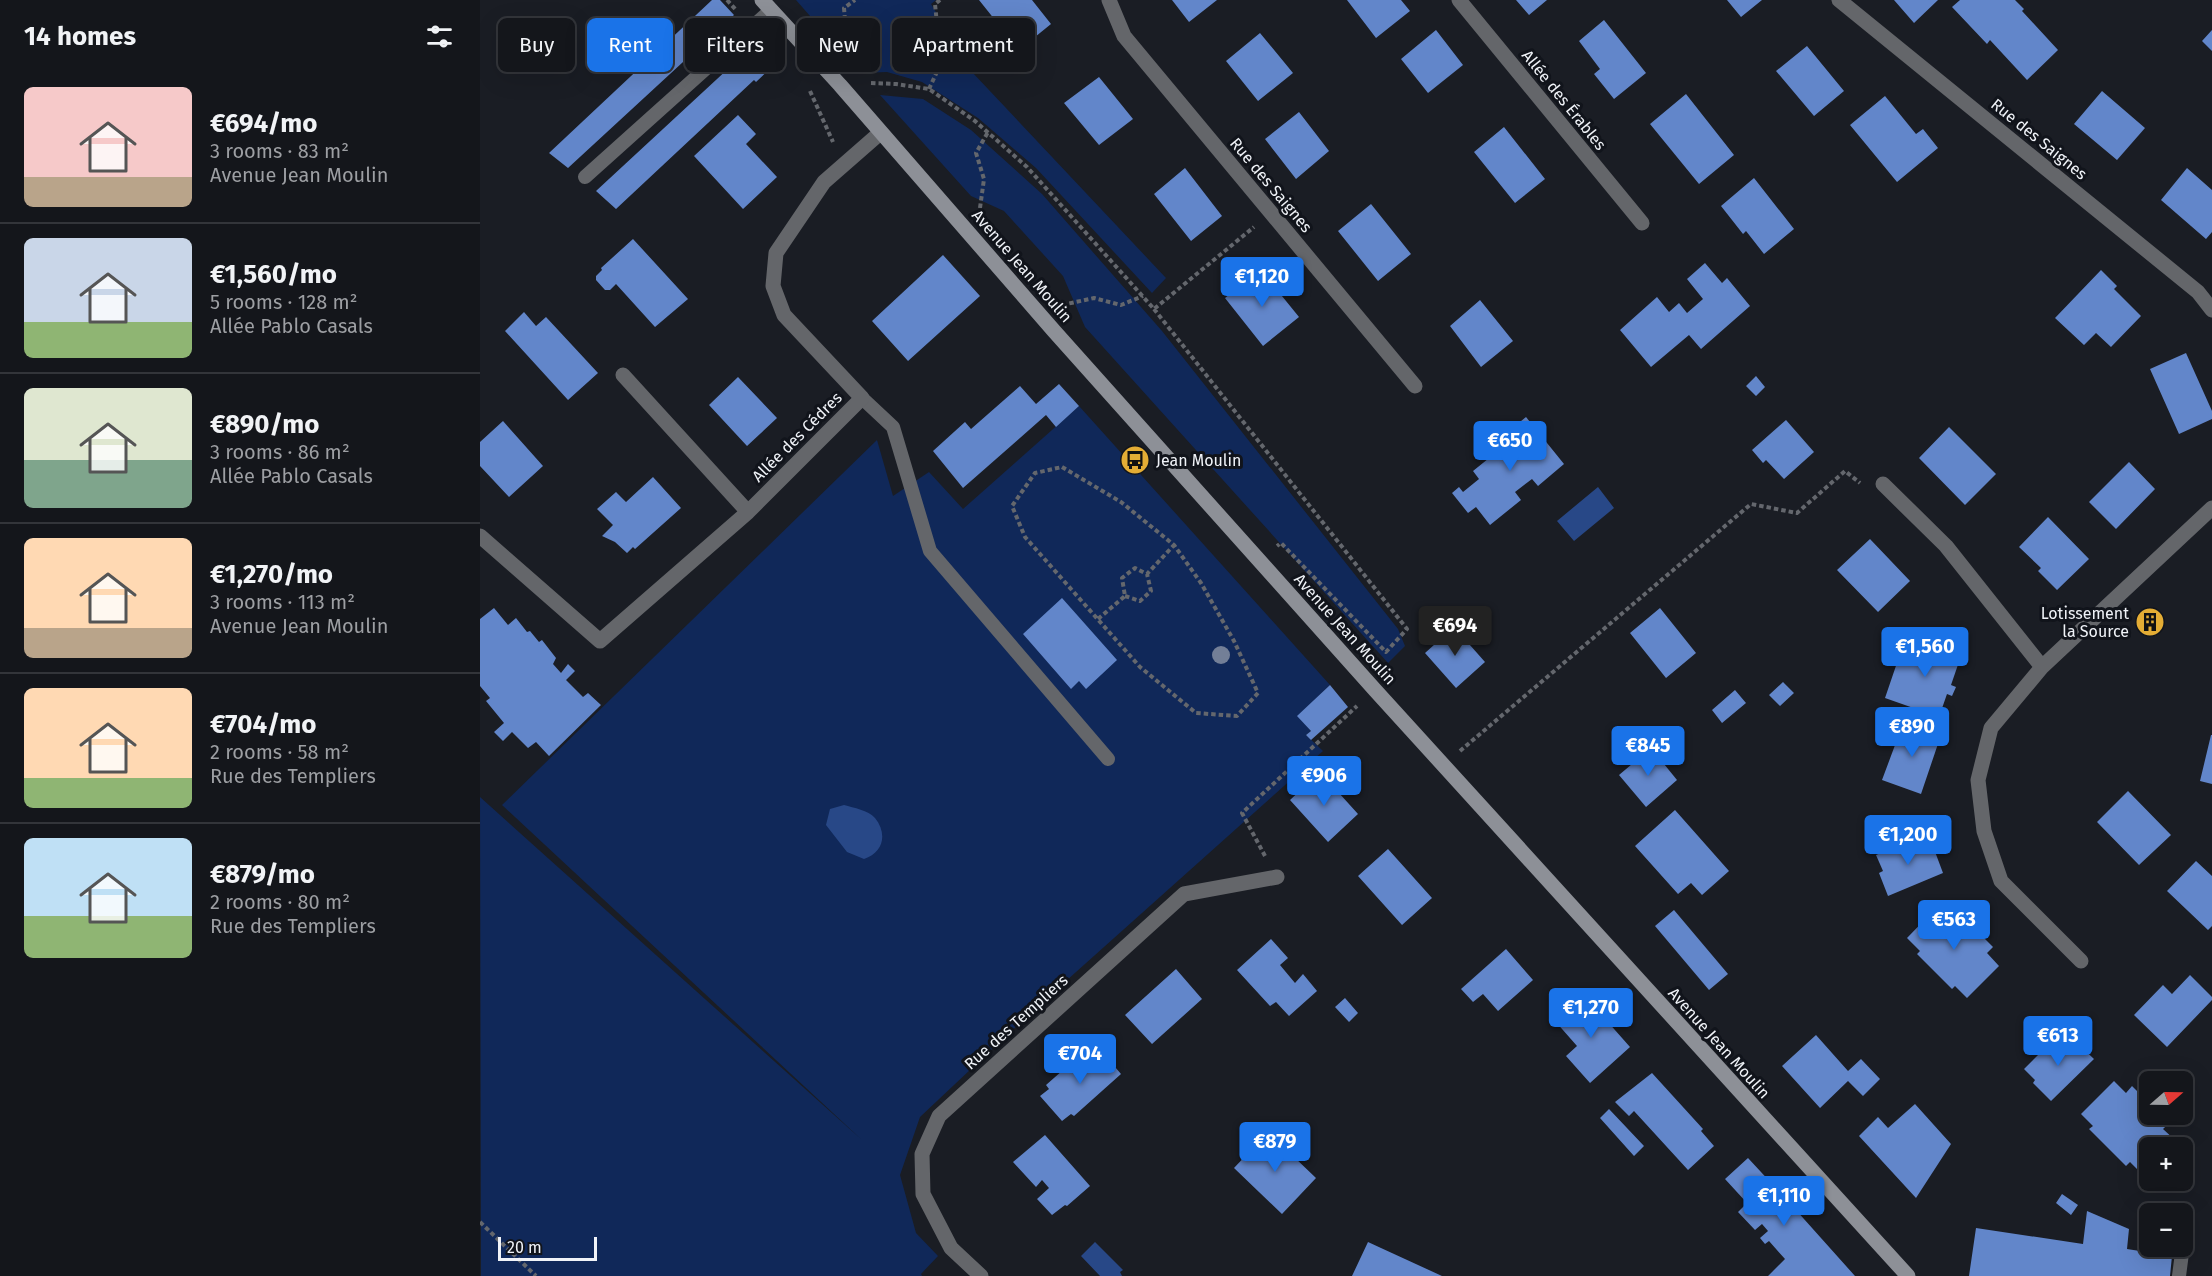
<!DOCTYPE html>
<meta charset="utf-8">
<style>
:root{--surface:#14161b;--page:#212328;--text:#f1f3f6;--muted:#9d9fa3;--line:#33353a;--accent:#1a73e8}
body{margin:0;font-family:"Fira Sans",sans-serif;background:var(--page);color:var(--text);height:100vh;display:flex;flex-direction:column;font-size:22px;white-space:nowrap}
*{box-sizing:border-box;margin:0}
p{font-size:20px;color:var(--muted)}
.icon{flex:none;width:33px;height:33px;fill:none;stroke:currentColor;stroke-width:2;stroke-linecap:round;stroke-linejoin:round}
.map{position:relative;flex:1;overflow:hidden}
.details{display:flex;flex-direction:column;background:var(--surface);width:480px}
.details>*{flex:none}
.banner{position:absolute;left:18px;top:18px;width:570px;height:54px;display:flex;gap:12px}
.needle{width:39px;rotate:70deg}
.tools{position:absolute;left:1659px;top:1071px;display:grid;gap:12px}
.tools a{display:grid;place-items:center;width:54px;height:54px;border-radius:9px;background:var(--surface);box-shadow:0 6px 24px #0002,0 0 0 2px var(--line);font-size:30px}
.scale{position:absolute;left:18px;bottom:15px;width:99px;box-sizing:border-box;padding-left:6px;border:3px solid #f0f3f8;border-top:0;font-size:16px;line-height:21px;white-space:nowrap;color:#f0f3f8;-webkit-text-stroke:4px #11141b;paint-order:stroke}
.price{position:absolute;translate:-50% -51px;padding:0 14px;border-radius:6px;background:var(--accent);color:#fff;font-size:20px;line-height:39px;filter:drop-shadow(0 2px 3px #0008)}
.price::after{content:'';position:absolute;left:50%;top:36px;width:18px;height:14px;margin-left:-9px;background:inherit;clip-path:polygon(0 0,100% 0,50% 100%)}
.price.on{background:#222;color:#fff}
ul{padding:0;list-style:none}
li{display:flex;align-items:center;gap:18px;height:150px;padding:0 24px}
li+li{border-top:2px solid var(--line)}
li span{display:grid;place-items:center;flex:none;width:168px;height:120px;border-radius:9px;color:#555}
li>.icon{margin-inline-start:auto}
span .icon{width:72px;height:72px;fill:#fffc;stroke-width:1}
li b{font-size:26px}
h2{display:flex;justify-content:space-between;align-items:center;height:72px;padding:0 24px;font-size:26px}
.tag{padding:0 21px;border-radius:9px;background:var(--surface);box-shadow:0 6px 24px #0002,0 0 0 2px var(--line);font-size:21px;line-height:54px}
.tag.on{background:var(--accent);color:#fff}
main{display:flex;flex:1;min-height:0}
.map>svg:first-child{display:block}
</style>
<main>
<section class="details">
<h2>14 homes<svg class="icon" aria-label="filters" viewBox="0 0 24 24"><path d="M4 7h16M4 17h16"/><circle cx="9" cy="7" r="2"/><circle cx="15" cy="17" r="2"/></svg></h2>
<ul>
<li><span style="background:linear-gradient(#f6c9c9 75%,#b9a48a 0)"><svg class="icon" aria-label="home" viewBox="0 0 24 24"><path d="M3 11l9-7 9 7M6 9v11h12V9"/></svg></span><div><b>€694/mo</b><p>3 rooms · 83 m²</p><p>Avenue Jean Moulin</p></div></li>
<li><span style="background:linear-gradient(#c9d6e8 70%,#8fb573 0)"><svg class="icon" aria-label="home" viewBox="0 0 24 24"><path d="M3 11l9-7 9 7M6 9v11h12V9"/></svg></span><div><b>€1,560/mo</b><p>5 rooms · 128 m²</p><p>Allée Pablo Casals</p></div></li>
<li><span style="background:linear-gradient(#dfe7d0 60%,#7fa58c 0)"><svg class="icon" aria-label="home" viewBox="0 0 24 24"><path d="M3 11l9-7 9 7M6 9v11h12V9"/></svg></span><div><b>€890/mo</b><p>3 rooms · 86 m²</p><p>Allée Pablo Casals</p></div></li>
<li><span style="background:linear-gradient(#ffd9b3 75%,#b9a48a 0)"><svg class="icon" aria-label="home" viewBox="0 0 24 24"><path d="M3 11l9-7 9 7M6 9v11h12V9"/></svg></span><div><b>€1,270/mo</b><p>3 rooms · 113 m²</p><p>Avenue Jean Moulin</p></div></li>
<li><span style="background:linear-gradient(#ffd9b3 75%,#8fb573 0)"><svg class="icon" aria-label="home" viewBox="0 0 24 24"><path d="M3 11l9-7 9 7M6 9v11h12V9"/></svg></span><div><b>€704/mo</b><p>2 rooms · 58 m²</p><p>Rue des Templiers</p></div></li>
<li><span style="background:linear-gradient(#bfe0f5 65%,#8fb573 0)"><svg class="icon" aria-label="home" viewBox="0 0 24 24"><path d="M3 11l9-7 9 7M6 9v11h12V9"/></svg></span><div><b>€879/mo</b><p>2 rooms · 80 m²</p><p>Rue des Templiers</p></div></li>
</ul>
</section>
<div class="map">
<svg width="1732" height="1276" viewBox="0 0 1732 1276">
<rect width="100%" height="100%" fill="#1a1d24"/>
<path fill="#102859" d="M316 0H456L451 4 492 72 686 278 672 293 556 168 498 118 442 82 407 72 380 73Z
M400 95 443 99 491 130 562 194 682 331 918 629 925 646 908 663 605 327 583 276 524 211 491 196Z
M599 406 850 685 818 716 831 731 826 735 843 751 558 1006 440 1117 420 1175 436 1233 458 1256 441 1274 442 1276H1L0 797 382 1140 22 805 397 440 413 496 449 472 483 509Z"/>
<path fill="#284887" d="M1118 487 1134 508 1094 541 1077 521Z
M364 805C374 808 388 810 395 818 408 834 403 853 384 859L367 852 346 825 350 809Z
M615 1242 643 1270 640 1272 642 1276H620L601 1256Z"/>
<path fill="#6286ca" d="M232 0H240L254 15 88 168 69 153Z
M499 0H552L571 24 539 50Z
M692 0H737L709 22Z
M867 0H921L930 11 896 38Z
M1036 0H1067L1049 15Z
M1247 0H1282L1261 17Z
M1414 0H1458L1434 23Z
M1480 0H1535L1544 9 1542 11 1578 50 1547 80 1510 40 1507 44 1472 7Z
M1124 20 1166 73 1134 99 1114 74 1120 69 1099 41Z
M956 30 983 65 948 93 921 59Z
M1732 30V51L1722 41Z
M780 33 813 73 778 101 746 61Z
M277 42 296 63 276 82 274 80 136 209 116 191Z
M1327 46 1364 91 1334 116 1296 71Z
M619 77 653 119 619 145 584 103Z
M1622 91 1665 128 1637 160 1594 124Z
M1206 94 1254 155 1219 184 1170 124Z
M1405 96 1436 134 1443 129 1458 148 1417 182 1370 125Z
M819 112 849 151 816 179 785 139Z
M258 115 276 134 266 144 297 177 263 209 214 156Z
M1024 127 1065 179 1035 203 994 152Z
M705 168 742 216 711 241 674 194Z
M1707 168 1732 190V232L1726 239 1681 200Z
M1274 178 1314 229 1284 254 1266 231 1263 234 1241 206Z
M891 204 931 254 898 281 858 231Z
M153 239 208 299 175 327 136 284 130 290H125L116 280V276L122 270 121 268Z
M463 255 500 296 428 361 392 321Z
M1225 263 1242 283 1247 278 1270 306 1221 349 1209 335 1171 367 1140 330 1177 297 1189 312 1199 303 1207 313 1223 299 1207 279Z
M781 270 819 317 783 346 745 298Z
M1621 270 1637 286 1634 289 1661 316 1631 347 1616 333 1604 345 1575 318Z
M1000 300 1033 341 1001 367 970 326Z
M44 312 56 326 66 317 118 373 88 400 25 331Z
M1706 353 1732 411V419L1699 434 1670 369Z
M1276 376 1285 387 1276 396 1266 386Z
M258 377 297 418 267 446 229 405Z
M579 384 599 406 576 427 566 415 483 488 453 451 485 422 491 429 540 386 556 404Z
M1046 417 1084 464 1058 486 1052 479 1035 492 1041 500 1010 525 996 507 988 513 972 493 979 487 983 492 999 479 993 471 1024 446 1019 439Z
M1306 420 1334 452 1304 479 1286 460 1283 463 1272 450Z
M23 421 63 466 29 497 0 466V442Z
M1469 427 1516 474 1485 505 1439 458Z
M1649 462 1675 489 1636 529 1609 502Z
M173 477 201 508 155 549 153 547 147 553 135 542 122 536 133 525 117 509 136 492 146 502Z
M1568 517 1609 559 1577 590 1558 571 1561 568 1539 547Z
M1390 539 1430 581 1398 612 1357 570Z
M582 598 637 660 606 689 599 681 591 689 543 634Z
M14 608 28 625 36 618 47 632 50 631 59 642 62 640 76 658 73 664 81 673 88 664 95 671 86 680 103 697 108 693 121 705 69 756 56 742 48 748 32 732 23 741 14 732 24 723 6 701 10 698 0 686V619Z
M1180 608 1216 653 1186 678 1150 633Z
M1672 612 1679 620 1668 631 1661 624Z
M974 627 1005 662 976 688 945 653Z
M1442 639 1482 653 1471 685 1476 687 1472 696 1467 694 1459 717 1405 698 1420 654 1435 659Z
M1303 682 1314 693 1300 706 1289 695Z
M850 685 868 707 831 740 826 735 831 731 817 716Z
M1255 690 1266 703 1242 723 1232 710Z
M1424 721 1461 735 1441 794 1402 780Z
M1731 735H1732V784L1720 781Z
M1171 748 1197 780 1166 807 1139 775Z
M840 772 878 814 848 842 810 800Z
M1648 791 1691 835 1659 865 1617 822Z
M1195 810 1249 871 1222 895 1211 883 1198 894 1155 846Z
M1439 837 1446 853 1454 849 1463 873 1408 896 1399 873 1403 871 1396 855Z
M908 849 952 898 922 925 878 876Z
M1716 861 1732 876V926L1728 930 1687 891Z
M1459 905 1471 917 1477 911 1513 947 1507 953 1519 966 1487 998 1475 986 1472 989 1437 954 1440 951 1427 938Z
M1194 910 1248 974 1229 990 1175 926Z
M791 939 808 958 800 965 815 983 823 974 837 991 809 1016 796 1002 790 1006 757 970Z
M1026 949 1053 980 1018 1011 1003 994 993 1002 981 989Z
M696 969 722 999 672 1044 645 1015Z
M1710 975 1732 997V1000L1687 1047 1654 1015 1683 985 1692 994Z
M1104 995 1150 1047 1110 1083 1086 1056 1097 1046 1075 1021Z
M865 998 878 1013 869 1022 855 1007Z
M1336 1035 1368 1071 1381 1059 1400 1079 1383 1096 1368 1081 1340 1108 1302 1066Z
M1578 1035 1589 1047 1595 1041 1614 1059 1571 1101 1553 1083 1555 1080 1544 1069Z
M619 1048 641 1074 594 1116 591 1114 582 1121 560 1096 569 1089 566 1085 591 1063 595 1068Z
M1172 1073 1223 1129 1221 1131 1234 1146 1208 1170 1154 1111 1149 1116 1135 1102Z
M1634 1081 1646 1093 1652 1086 1670 1104V1114H1681L1689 1123 1683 1129 1696 1141 1689 1148H1670V1167L1662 1174 1650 1162 1646 1166 1609 1129 1613 1126 1601 1114Z
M1435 1104 1471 1144 1436 1198 1379 1136 1398 1117 1408 1128Z
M1129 1109 1164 1146 1154 1156 1120 1118Z
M788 1132 836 1178 802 1214 754 1168Z
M565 1135 610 1186 587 1206 585 1205 572 1215 557 1199 569 1188 562 1180 556 1187 533 1162Z
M1268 1158 1307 1200 1375 1276H1288L1305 1259 1289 1241 1285 1244 1280 1238 1288 1231 1282 1224 1275 1230 1258 1212 1267 1203 1245 1179Z
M1582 1194 1598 1205 1591 1215 1576 1203Z
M1607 1211 1649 1229 1647 1249 1692 1256 1690 1276H1489L1496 1228 1603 1244Z
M888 1242 901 1248 962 1276H872Z"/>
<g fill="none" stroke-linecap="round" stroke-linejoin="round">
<path stroke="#64676d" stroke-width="4" stroke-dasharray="4.5 3" stroke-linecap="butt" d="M247 0 257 11
M368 57 364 8 375 0
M391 83 416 84 449 89 495 121 547 167 674 309 774 227
M449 89 461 63 455 4 460 0
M330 91 353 142
M500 208 504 179 496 153 508 132
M582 305 614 298 641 305 663 296
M674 309 927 629 906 652 801 543 797 546
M582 467 641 502 694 545 721 583 754 641 778 693 757 716 716 713 660 667 545 537 532 506 555 473Z
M645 596 660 601 671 591 667 574
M618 619 645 596 642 578 655 568 667 574 694 545
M980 751 1271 504 1317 513 1365 471 1380 483
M785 856 762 813 877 706
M0 1222 56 1276"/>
<path stroke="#64666a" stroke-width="14" d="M105 177 291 10
M382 398 413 427 450 551 628 759
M1668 1232 1670 1233
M1692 1246 1702 1253 1699 1276"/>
<path stroke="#64666a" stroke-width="15" d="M629 0 644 36 935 386
M979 0 1162 223
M1359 0 1718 292 1732 310
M143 375 268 512
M1403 484 1466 546 1562 667
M0 536 120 641 268 512 382 398 304 315 293 286 296 253 344 182 400 133
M1601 961 1521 881 1504 831 1498 780 1511 728 1562 667 1732 508
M501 1276 471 1248 443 1194 442 1154 459 1116 704 894 797 877"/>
<path stroke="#8d9097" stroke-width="15" d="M282 0 360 85 574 331 895 690 1428 1276"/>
</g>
<circle fill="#737f97" cx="741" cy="655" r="9"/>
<defs>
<g id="bus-disc" transform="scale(1.5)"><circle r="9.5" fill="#e4ad35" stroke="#11141b"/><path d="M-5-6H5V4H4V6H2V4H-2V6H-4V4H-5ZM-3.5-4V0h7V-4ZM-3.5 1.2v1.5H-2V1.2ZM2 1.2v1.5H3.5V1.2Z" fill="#111"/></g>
<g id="building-disc" transform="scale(1.5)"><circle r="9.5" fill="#e4ad35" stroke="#11141b"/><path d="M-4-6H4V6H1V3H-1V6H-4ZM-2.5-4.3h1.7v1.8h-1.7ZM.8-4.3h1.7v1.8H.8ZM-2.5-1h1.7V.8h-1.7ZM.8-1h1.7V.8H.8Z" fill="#111"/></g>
</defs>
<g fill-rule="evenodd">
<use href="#bus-disc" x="655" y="460"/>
<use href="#building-disc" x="1670" y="622"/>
</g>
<g text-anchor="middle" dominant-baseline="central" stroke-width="6" stroke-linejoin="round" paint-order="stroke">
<g font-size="16" fill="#f0f3f8" stroke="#11141b">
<text transform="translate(1084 100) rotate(51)">Allée des Érables</text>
<text transform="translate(1559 139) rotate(39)">Rue des Saignes</text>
<text transform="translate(791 185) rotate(50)">Rue des Saignes</text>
<text transform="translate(542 266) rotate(49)">Avenue Jean Moulin</text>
<text transform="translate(317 437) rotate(-45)">Allée des Cédres</text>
<text transform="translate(865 629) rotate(48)">Avenue Jean Moulin</text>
<text transform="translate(536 1022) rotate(-42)">Rue des Templiers</text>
<text transform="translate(1239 1043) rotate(48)">Avenue Jean Moulin</text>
</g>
<g font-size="16" fill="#f0f3f8" stroke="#11141b" text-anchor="start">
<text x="676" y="460">Jean Moulin</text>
<text x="1649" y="613" text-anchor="end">Lotissement<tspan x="1649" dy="18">la Source</tspan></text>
</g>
</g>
</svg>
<div class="tools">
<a><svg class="needle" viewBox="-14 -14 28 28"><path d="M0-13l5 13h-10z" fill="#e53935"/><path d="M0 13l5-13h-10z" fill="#9d9fa3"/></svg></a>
<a>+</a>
<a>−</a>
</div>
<div class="scale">20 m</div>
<b class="price" style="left:782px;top:308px">€1,120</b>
<b class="price" style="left:1030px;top:472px">€650</b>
<b class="price on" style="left:975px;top:657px">€694</b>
<b class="price" style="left:1445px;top:678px">€1,560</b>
<b class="price" style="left:1432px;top:758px">€890</b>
<b class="price" style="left:1168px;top:777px">€845</b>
<b class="price" style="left:844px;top:807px">€906</b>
<b class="price" style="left:1428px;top:866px">€1,200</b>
<b class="price" style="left:1474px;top:951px">€563</b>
<b class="price" style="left:1111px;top:1039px">€1,270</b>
<b class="price" style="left:1578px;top:1067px">€613</b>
<b class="price" style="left:600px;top:1085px">€704</b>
<b class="price" style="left:795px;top:1173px">€879</b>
<b class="price" style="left:1304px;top:1227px">€1,110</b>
<div class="banner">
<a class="tag">Buy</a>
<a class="tag on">Rent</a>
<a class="tag">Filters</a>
<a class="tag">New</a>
<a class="tag">Apartment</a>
</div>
</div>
</main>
